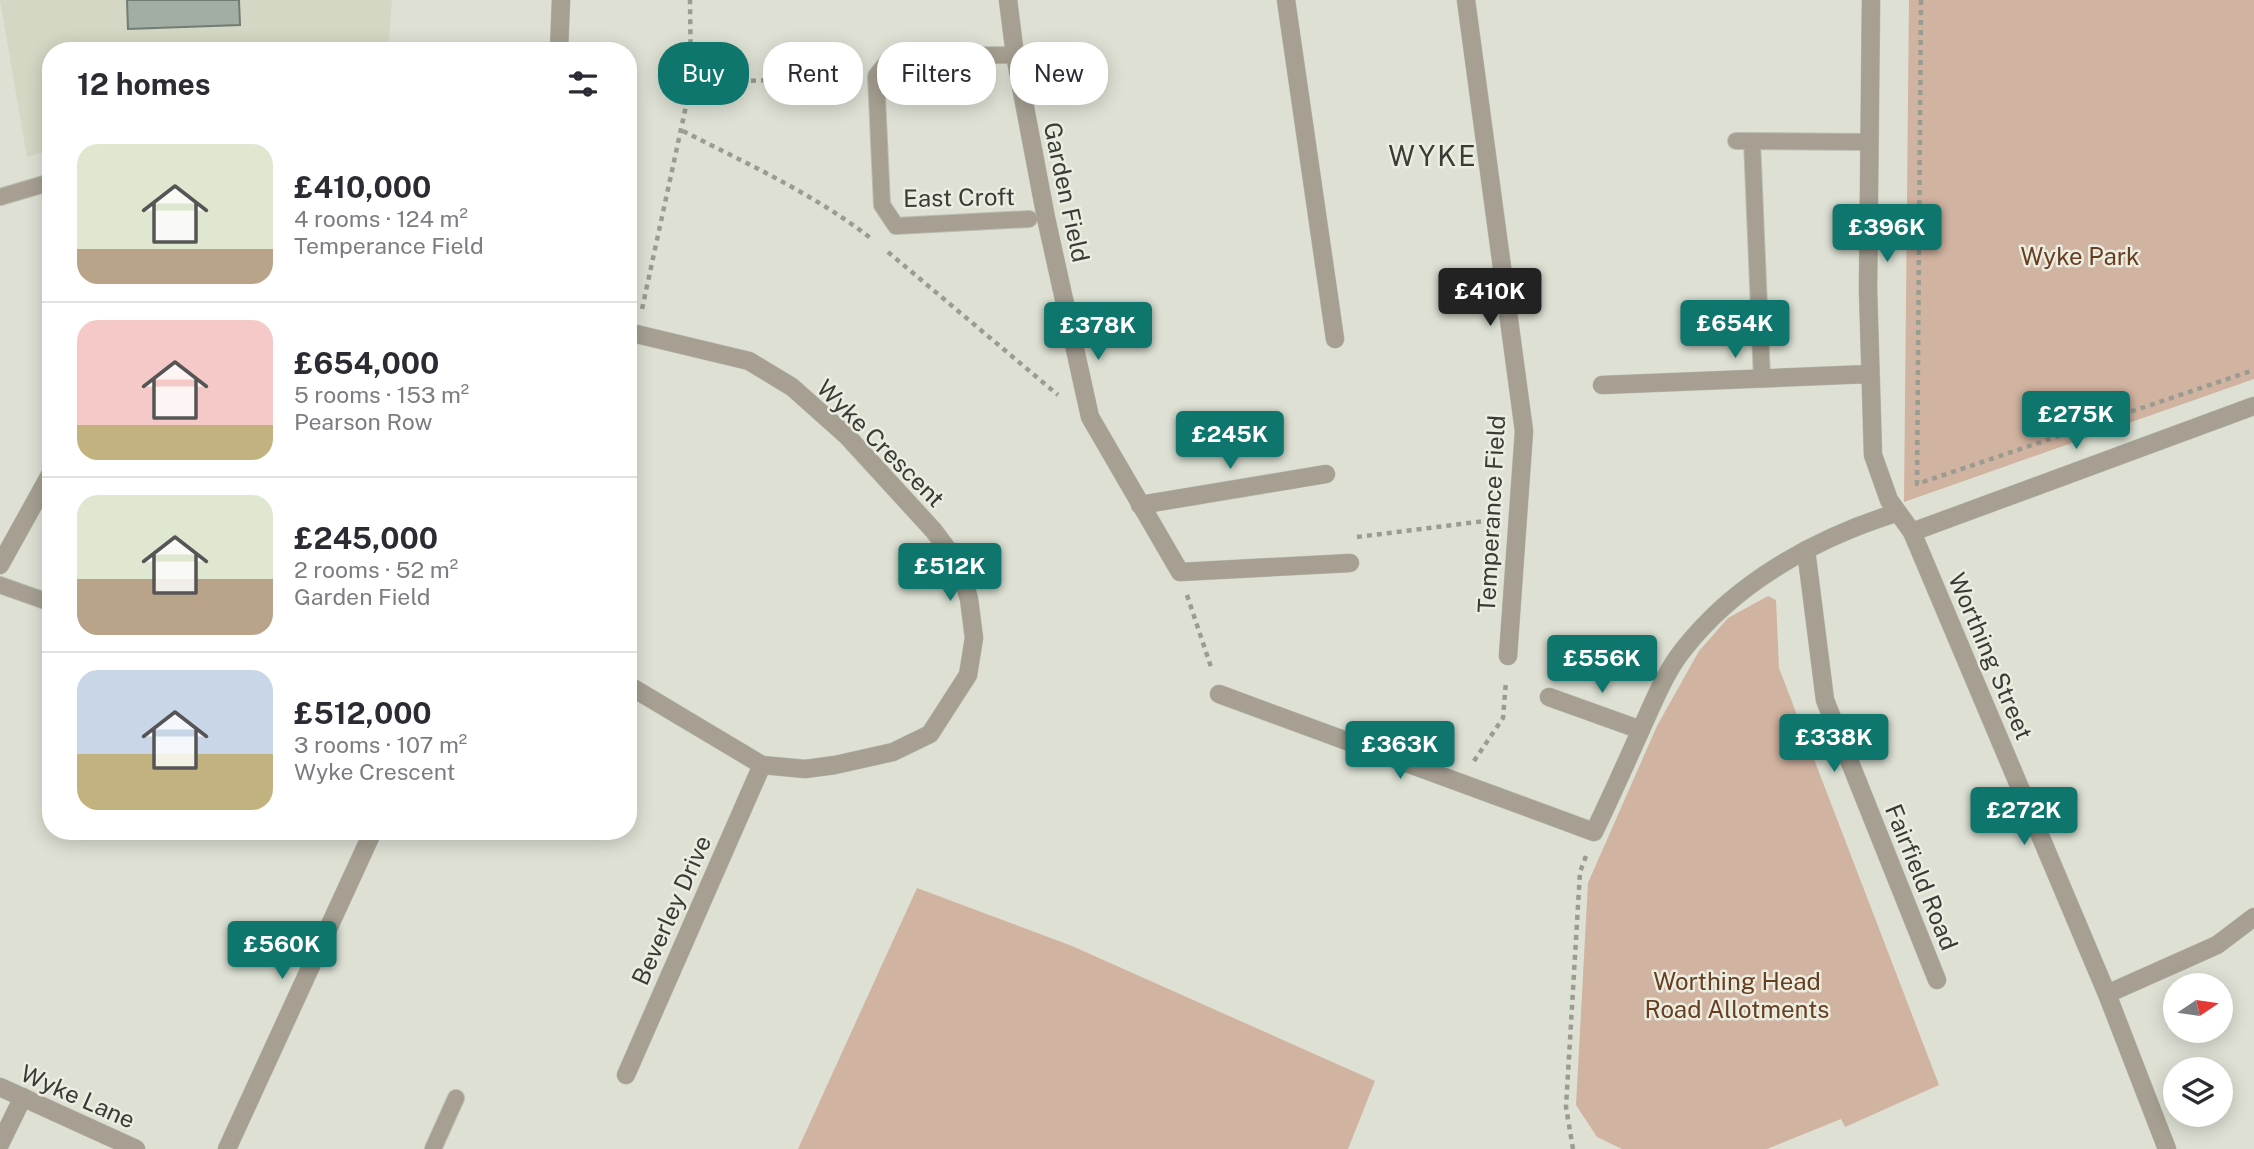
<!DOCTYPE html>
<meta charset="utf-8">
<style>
:root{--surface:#fff;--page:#f7f7f7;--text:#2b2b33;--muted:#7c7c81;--line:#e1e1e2;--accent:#0f766e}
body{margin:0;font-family:"Public Sans",sans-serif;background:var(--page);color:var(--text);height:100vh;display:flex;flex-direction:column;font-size:26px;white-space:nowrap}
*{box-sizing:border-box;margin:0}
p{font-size:23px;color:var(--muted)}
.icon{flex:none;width:38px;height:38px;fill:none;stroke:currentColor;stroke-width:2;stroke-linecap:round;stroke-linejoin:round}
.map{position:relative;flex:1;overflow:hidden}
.panel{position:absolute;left:42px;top:42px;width:595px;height:798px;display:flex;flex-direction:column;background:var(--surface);border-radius:28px;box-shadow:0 4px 18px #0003}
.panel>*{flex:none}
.top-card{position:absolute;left:658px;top:42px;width:665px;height:63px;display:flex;gap:14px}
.needle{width:46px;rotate:77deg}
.tools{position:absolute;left:2163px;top:973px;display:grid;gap:14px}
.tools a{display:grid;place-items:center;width:70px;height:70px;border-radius:50%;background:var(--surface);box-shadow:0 4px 18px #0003;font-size:35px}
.price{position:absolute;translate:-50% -60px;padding:0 16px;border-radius:7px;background:var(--accent);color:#fff;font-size:23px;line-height:46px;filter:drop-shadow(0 2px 4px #0008)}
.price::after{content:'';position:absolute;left:50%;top:42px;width:21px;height:16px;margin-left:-10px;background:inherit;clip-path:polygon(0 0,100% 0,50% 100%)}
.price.selected{background:#222;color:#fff}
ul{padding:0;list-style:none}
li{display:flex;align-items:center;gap:21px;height:175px;padding:0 35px}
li+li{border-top:2px solid var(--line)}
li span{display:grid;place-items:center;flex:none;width:196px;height:140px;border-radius:21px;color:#555}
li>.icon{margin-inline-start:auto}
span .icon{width:84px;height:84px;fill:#fffc;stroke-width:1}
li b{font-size:30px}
h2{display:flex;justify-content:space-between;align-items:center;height:84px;padding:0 35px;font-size:30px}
.chip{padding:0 24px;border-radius:28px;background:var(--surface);box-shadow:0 4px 18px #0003;font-size:24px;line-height:63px}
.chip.selected{background:var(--accent);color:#fff}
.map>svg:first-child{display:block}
</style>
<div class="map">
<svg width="2254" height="1149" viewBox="0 0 2254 1149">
<rect width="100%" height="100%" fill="#dde0d3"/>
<path fill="#d3d7c3" d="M0 0H392L388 51H51V150L27 157Z"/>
<path fill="#d1b3a1" d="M1909 0H2254V379L1904 502Z
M1768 596 1776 600 1779 668 1939 1085 1845 1127 1841 1119 1767 1149H1622L1597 1137 1576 1105 1588 883 1657 726 1699 651 1728 618Z
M917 888 1072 946 1375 1081 1348 1149H798Z"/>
<path fill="#a2ada3" stroke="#717c73" stroke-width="2" d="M127 0H239L240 25 128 29Z"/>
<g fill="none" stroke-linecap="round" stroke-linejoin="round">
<g stroke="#b9bcb0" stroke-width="18">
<path id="service" d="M1015 55 892 56 876 76 882 205 896 226 1029 219
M1736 141 1870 142
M1752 141 1762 379
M0 197 51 182
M0 585 51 603
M433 1149 456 1098"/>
</g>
<g stroke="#b9bcb0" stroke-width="19">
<path id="minor" d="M1008 0 1015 55 1046 218 1090 417 1180 572 1350 563
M1286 0 1335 339
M1466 0 1524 431 1508 656
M1871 0 1868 289 1873 455 1889 500 1912 532 2107 994 2167 1149
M559 51 561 0
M628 332 749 361 792 387 847 436 934 531 959 565 969 599 974 638 968 675 930 734 893 752 835 765 805 769 762 765 628 685
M1602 385 1869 374
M1140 505 1326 474
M1912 532 2254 406
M1806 550 1825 700 1937 980
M0 565 51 473
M1219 694 1594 832C1611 797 1627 761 1643 725 1654 701 1666 671 1683 650 1736 582 1816 538 1896 513
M1549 697 1641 730
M2107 994 2217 945 2254 917
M626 1075 762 765
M0 1144 23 1097
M227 1149 373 831"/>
</g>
<g stroke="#b9bcb0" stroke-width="19">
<path id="tertiary" d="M0 1087 136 1149"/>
</g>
<path stroke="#9a9c92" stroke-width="4.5" stroke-dasharray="5 5" stroke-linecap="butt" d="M1921 0 1917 484 2254 370
M691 83 851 77
M683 131C748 164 816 195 873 240
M888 252 1058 395
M642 309 691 83 690 0
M1357 537 1493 520
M1187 595 1212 670
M1474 761 1503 718 1506 681
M1573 1149 1566 1107 1580 872 1586 856"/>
<use href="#service" stroke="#a69f92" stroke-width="16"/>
<use href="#minor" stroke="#a69f92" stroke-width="18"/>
<use href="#tertiary" stroke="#a69f92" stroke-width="18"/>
</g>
<g text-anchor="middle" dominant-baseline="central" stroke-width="5" stroke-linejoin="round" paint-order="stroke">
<g font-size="24" fill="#3a3b36" stroke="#eaede0">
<text transform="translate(1067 192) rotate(78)">Garden Field</text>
<text transform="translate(959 197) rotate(-1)">East Croft</text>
<text transform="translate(881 443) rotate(45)">Wyke Crescent</text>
<text transform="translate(1491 514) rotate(-87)">Temperance Field</text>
<text transform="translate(1991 656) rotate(67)">Worthing Street</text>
<text transform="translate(1922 877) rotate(68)">Fairfield Road</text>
<text transform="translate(671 910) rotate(-66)">Beverley Drive</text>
<text transform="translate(78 1096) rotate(24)">Wyke Lane</text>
</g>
<g font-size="24" fill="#683d20" stroke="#eaede0">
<text x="2080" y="256">Wyke Park</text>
<text x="1737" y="981">Worthing Head<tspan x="1737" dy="28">Road Allotments</tspan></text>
</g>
<g font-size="28" letter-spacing="2" fill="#3a3b36" stroke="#eaede0">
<text x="1433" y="155">WYKE</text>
</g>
</g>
</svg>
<div class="tools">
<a><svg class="needle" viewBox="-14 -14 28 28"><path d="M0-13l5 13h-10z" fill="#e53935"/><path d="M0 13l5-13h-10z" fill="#7c7c81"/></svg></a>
<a><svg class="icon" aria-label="layers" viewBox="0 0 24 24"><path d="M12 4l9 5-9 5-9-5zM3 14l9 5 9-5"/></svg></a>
</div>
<b class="price" style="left:1887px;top:264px">£396K</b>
<b class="price selected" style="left:1490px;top:328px">£410K</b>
<b class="price" style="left:1735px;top:360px">£654K</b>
<b class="price" style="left:1098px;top:362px">£378K</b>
<b class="price" style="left:2076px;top:451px">£275K</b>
<b class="price" style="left:1230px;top:471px">£245K</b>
<b class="price" style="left:950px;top:603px">£512K</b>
<b class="price" style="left:1602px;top:695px">£556K</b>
<b class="price" style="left:1834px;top:774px">£338K</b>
<b class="price" style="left:1400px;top:781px">£363K</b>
<b class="price" style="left:2024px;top:847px">£272K</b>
<b class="price" style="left:282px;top:981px">£560K</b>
<div class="top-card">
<a class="chip selected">Buy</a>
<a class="chip">Rent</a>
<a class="chip">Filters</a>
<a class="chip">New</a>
</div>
<section class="panel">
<h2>12 homes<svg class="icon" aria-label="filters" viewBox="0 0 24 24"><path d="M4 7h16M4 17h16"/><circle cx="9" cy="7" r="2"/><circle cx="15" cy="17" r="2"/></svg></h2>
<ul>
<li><span style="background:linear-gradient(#dfe7d0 75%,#b9a48a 0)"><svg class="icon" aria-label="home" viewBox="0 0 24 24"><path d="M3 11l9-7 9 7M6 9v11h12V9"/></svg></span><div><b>£410,000</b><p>4 rooms · 124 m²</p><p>Temperance Field</p></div></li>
<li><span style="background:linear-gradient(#f6c9c9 75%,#c2b280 0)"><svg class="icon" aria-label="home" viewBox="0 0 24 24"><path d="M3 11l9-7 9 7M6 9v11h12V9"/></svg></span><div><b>£654,000</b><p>5 rooms · 153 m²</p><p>Pearson Row</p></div></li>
<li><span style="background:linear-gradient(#dfe7d0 60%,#b9a48a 0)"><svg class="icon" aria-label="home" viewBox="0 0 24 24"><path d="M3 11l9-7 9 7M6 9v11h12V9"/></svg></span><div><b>£245,000</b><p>2 rooms · 52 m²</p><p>Garden Field</p></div></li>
<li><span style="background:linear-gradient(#c9d6e8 60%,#c2b280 0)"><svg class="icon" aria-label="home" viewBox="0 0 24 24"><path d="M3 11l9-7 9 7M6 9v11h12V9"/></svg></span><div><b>£512,000</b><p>3 rooms · 107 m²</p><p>Wyke Crescent</p></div></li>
</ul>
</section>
</div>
